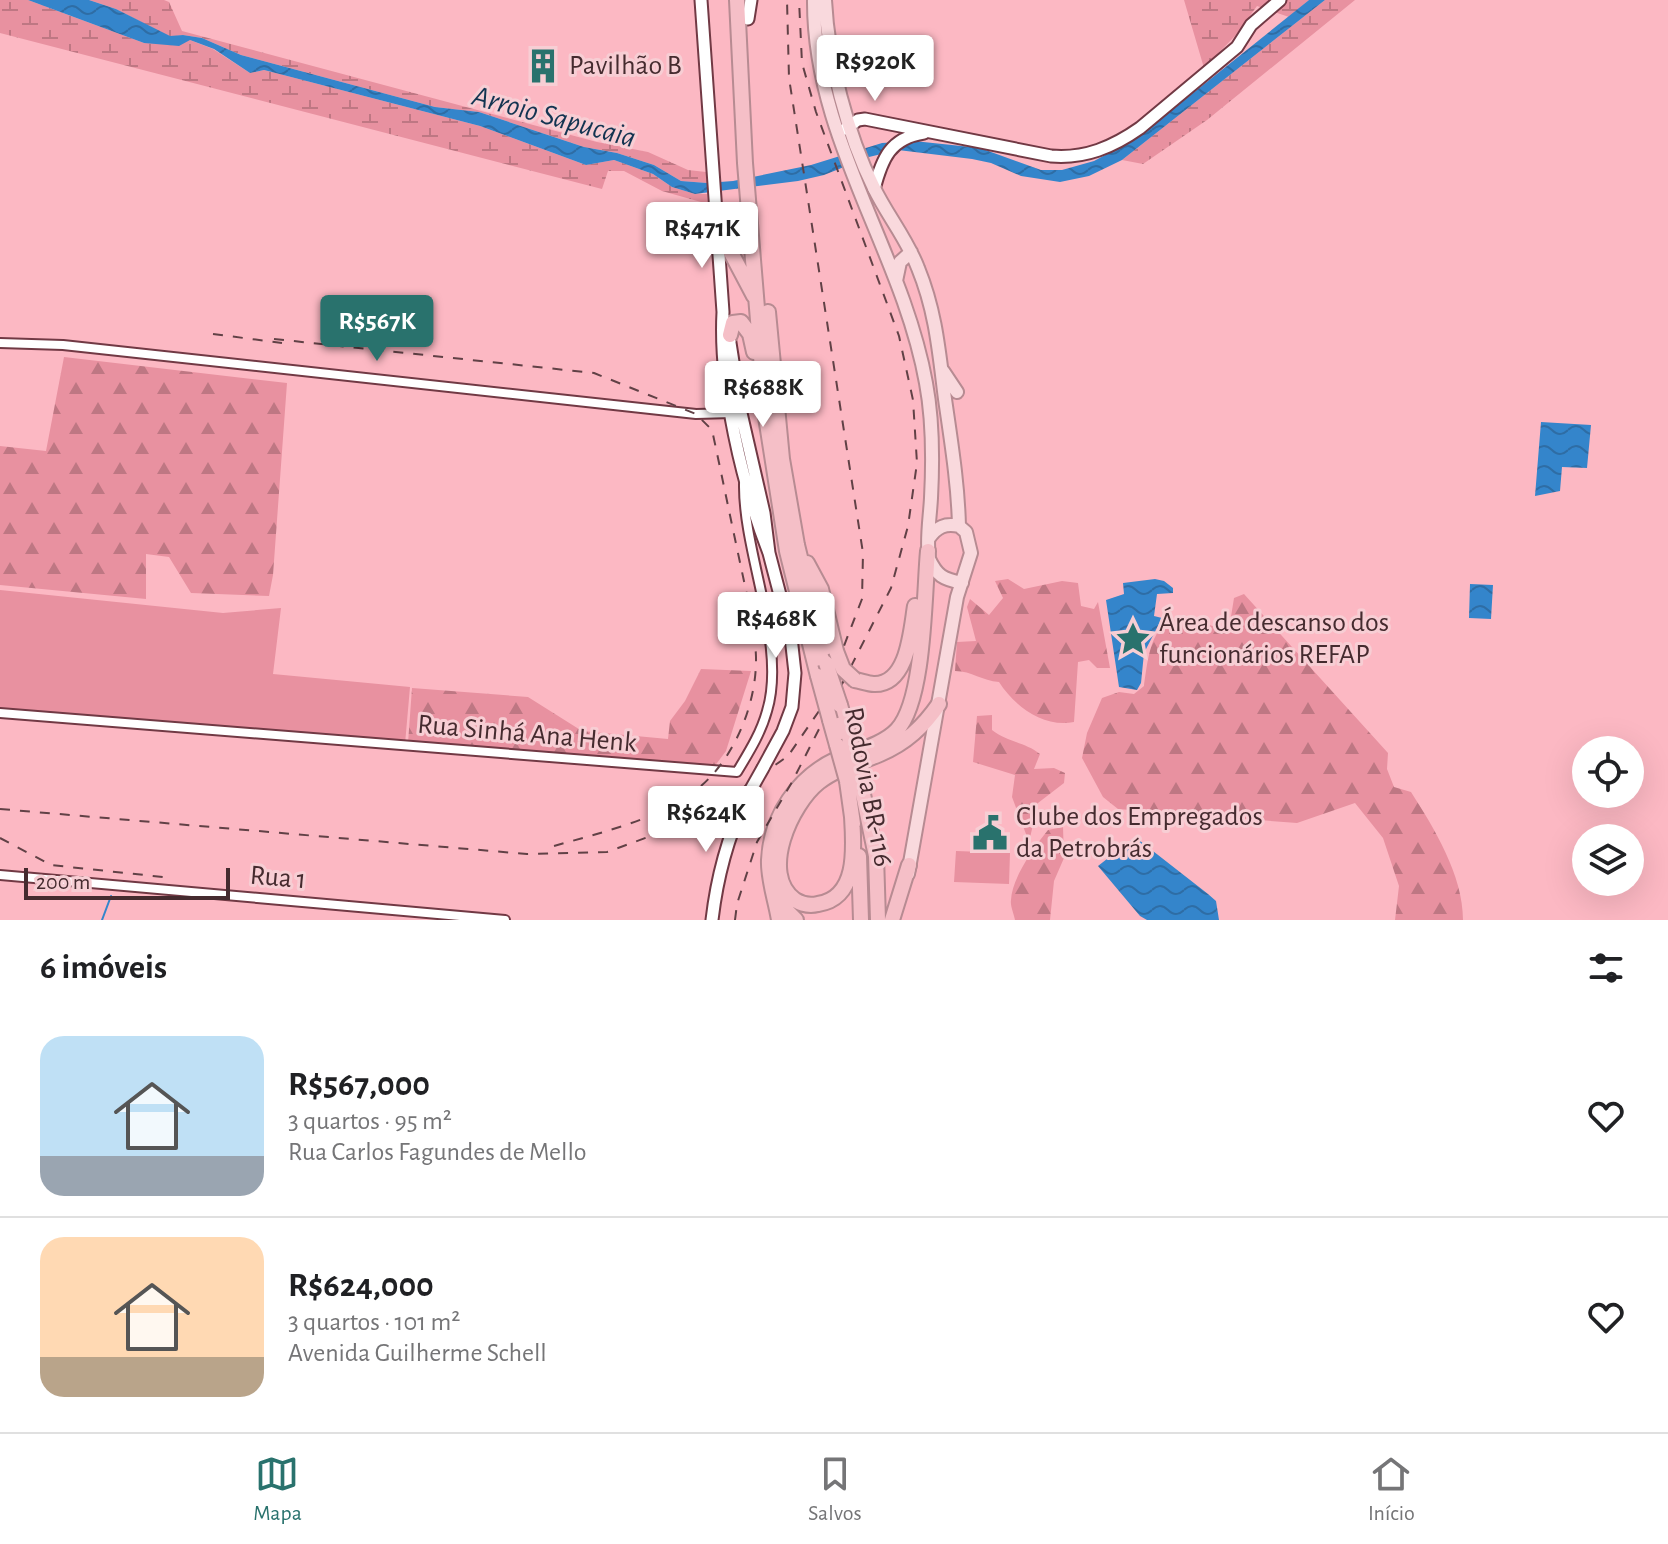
<!DOCTYPE html>
<html lang="pt">
<meta charset="utf-8">
<style>
:root{--surface:#fff;--page:#f6f6f6;--text:#202124;--muted:#757577;--line:#e0e0e0;--accent:#29726d}
body{margin:0;font-family:"Alegreya Sans",sans-serif;background:var(--page);color:var(--text);height:100vh;display:flex;flex-direction:column;font-size:30px;white-space:nowrap}
*{box-sizing:border-box;margin:0}
p{font-size:26px;color:var(--muted)}
.icon{flex:none;width:44px;height:44px;fill:none;stroke:currentColor;stroke-width:2;stroke-linecap:round;stroke-linejoin:round}
.map{position:relative;height:920px;overflow:hidden}
.sheet{display:flex;flex-direction:column;background:var(--surface);flex:1}
.sheet>*{flex:none}
.buttons{position:absolute;left:1572px;top:736px;display:grid;gap:16px}
.buttons a{display:grid;place-items:center;width:72px;height:72px;border-radius:50%;background:var(--surface);box-shadow:0 8px 32px #0002;font-size:40px}
.scale{position:absolute;left:24px;bottom:20px;width:206px;box-sizing:border-box;padding-left:8px;border:4px solid #452b2f;border-top:0;font-size:22px;line-height:28px;white-space:nowrap;color:#452b2f;-webkit-text-stroke:6px #f7ced4;paint-order:stroke}
.price{position:absolute;translate:-50% -68px;padding:0 18px;border-radius:8px;background:#fff;color:#222;font-size:26px;line-height:52px;filter:drop-shadow(0 2px 4px #0008)}
.price::after{content:'';position:absolute;left:50%;top:48px;width:24px;height:18px;margin-left:-12px;background:inherit;clip-path:polygon(0 0,100% 0,50% 100%)}
.price.selected{background:var(--accent);color:#fff}
ul{padding:0;list-style:none}
li{display:flex;align-items:center;gap:24px;height:200px;padding:0 40px}
li+li{border-top:2px solid var(--line)}
li span{display:grid;place-items:center;flex:none;width:224px;height:160px;border-radius:24px;color:#555}
li>.icon{margin-inline-start:auto}
span .icon{width:96px;height:96px;fill:#fffc;stroke-width:1}
li b{font-size:34px}
h2{display:flex;justify-content:space-between;align-items:center;height:96px;padding:0 40px;font-size:34px}
.tab-bar{display:flex;justify-content:space-around;align-items:center;height:112px;border-top:2px solid var(--line);background:var(--surface);font-size:22px;color:var(--muted)}
.tab-bar a{display:grid;justify-items:center;gap:4px}
.tab-bar .selected{color:var(--accent)}
.map>svg:first-child{display:block}
</style>
<div class="map">
<svg width="1668" height="920" viewBox="0 0 1668 920">
<defs>
<pattern id="forest-firs" width="22" height="20" patternUnits="userSpaceOnUse" patternTransform="scale(2)"><rect width="22" height="20" fill="#e891a0"/><path d="M5 1l3.5 6h-7zM16 11l3.5 6h-7z" fill="#be7783"/></pattern>
<pattern id="wetland-marsh" width="20" height="14" patternUnits="userSpaceOnUse" patternTransform="scale(2)"><rect width="20" height="14" fill="#e891a0"/><path d="M1 5h8M5 5V1M11 12h8M15 12V8" fill="none" stroke="#be7783"/></pattern>
<pattern id="water-waves" width="16" height="10" patternUnits="userSpaceOnUse" patternTransform="scale(2)"><rect width="16" height="10" fill="#3485cb"/><path d="M0 5q4-4 8 0t8 0" fill="none" stroke="#2e6da5"/></pattern>
</defs>
<rect width="100%" height="100%" fill="#fcb8c3"/>
<path fill="#e891a0" d="M0 590 223 613 281 608 273 674 410 687 405 744 0 708Z
M956 851 1010 853 1009 884 954 882Z"/>
<path fill="url(#forest-firs)" d="M64 357 287 383 273 575 269 596 191 593 169 557 146 554V599L0 585V446L46 451Z
M1008 579 1024 589 1062 581 1078 583 1081 606 1094 609 1098 602 1110 668H1097L1089 660 1078 662 1074 722C1044 728 1015 707 999 682 982 681 972 671 955 671L957 642 976 641 967 607 970 599 989 615 1003 598 995 581Z
M1244 594 1388 753 1387 769 1394 787 1411 792C1434 828 1463 875 1463 920H1395L1399 886 1383 838 1355 803 1297 823 1118 809 1103 797 1082 758 1087 733 1102 698 1119 692 1134 694 1144 686C1148 662 1150 616 1185 619 1197 620 1211 626 1222 629L1230 623 1234 598Z
M701 669 751 671 726 751 714 767 408 743 412 688 528 697 582 731 668 739 670 721 685 701Z
M992 715V730C1007 742 1025 742 1040 754L1034 769 1054 768 1065 773 1064 783 1038 803 1029 842 1012 797 1015 775 973 762 977 716Z
M1063 827 1064 858 1054 881 1050 920H1015C1014 914 1010 906 1011 900 1012 878 1034 847 1048 830Z"/>
<path fill="url(#wetland-marsh)" d="M0 0H28L144 43 190 40 213 49 250 73 264 70 480 126 586 165 614 160 653 174 672 187 695 194H707L708 204 662 191 624 171H608L602 189 0 33Z
M89 0H164L169 2 182 31 597 142 648 152 688 170 706 172 707 183 681 181 654 165 617 153 584 147 479 112 435 107 241 55 202 38 183 35 170 37 116 9Z
M1184 0H1309L1289 17 1257 6 1235 36 1204 68Z
M1325 0H1355L1207 120 1143 164 1122 160Z"/>
<path fill="url(#water-waves)" d="M28 0H89L116 9 170 36 183 35 202 38 241 55 435 107 479 112 584 147 617 153 654 165 681 181 707 183 733 181 811 165 882 143 914 141 980 148 1041 170H1062L1094 161 1137 138 1309 0H1325L1122 160 1089 176 1060 182 1021 176 991 163 972 159 898 150 869 157 824 175 798 181 695 194 672 187 653 174 614 160 586 165 480 126 264 70 250 73 214 49 190 40 179 46 144 43Z
M1541 422 1591 425 1587 468 1562 467 1560 491 1535 496Z
M1155 579 1164 581 1173 588V593L1157 594 1154 616 1162 618 1144 653 1141 683 1137 690 1119 687 1106 600 1124 594 1123 583Z
M1470 584 1493 585 1491 619 1469 618Z
M1135 837 1208 894 1216 901 1219 920H1147L1140 916 1098 866Z"/>
<g fill="none" stroke-linecap="round" stroke-linejoin="round">
<path stroke="#3485cb" stroke-width="2" d="M102 920 111 896"/>
<g stroke="#713944" stroke-width="12">
<path id="minor" d="M0 343 63 345 696 414 732 413
M0 713 737 772C749 752 761 733 767 711 787 645 743 554 744 484
M0 875 505 920"/>
</g>
<g stroke="#713944" stroke-width="15">
<path id="secondary" d="M701 0 723 312C719 386 742 484 769 553
M748 19 751 0
M845 129 858 120 865 119 1051 156C1085 159 1113 147 1140 128L1237 47 1251 25 1280 0
M874 189C882 159 890 138 924 133
M728 330 741 413 764 513 769 553 791 637 795 673 792 707 783 731 763 768
M712 920C717 877 727 839 745 800"/>
</g>
<g stroke="#b78b92" stroke-width="16">
<path id="primary" d="M814 0C813 139 902 250 926 383 933 420 933 460 931 498 930 518 926 539 929 559 937 576 943 579 962 583
M825 0C828 60 847 134 874 188 887 215 907 239 918 268 936 312 939 352 945 399 951 441 958 483 959 526L966 532 971 553 957 597 908 874
M896 281 900 262 911 252
M943 371 957 392
M929 538C937 527 945 523 959 526"/>
</g>
<g stroke="#b78b92" stroke-width="18">
<path id="motorway" d="M737 0 745 163 766 417 787 551 818 676
M717 226 754 296
M768 312 782 459 797 545 826 663
M730 335 733 323 741 322 750 334 754 352
M807 563 821 589 836 651
M855 680C861 681 868 684 874 684 908 685 911 630 915 606
M840 705 849 737
M830 720 837 745
M859 775 876 856 878 920
M847 781 853 824
M852 817C854 848 858 898 818 904 810 906 803 905 795 900 759 874 791 804 819 782 837 768 859 763 880 754 906 743 923 727 939 704
M859 856 861 920
M776 900 796 920
M779 920C776 901 768 879 769 860 771 816 798 777 837 759 856 751 883 745 897 730 925 700 924 593 928 551
M892 920 909 865"/>
</g>
<use href="#minor" stroke="#fff" stroke-width="8"/>
<use href="#secondary" stroke="#fff" stroke-width="11"/>
<use href="#primary" stroke="#f9d9dd" stroke-width="12"/>
<use href="#motorway" stroke="#f5bfc7" stroke-width="14"/>
<path stroke="#614146" stroke-width="2" stroke-dasharray="10 10" stroke-linecap="butt" d="M213 334 282 343
M274 339 594 373 696 414 712 430C722 476 731 521 741 567 747 596 755 628 756 657 757 705 733 762 695 791 657 820 599 833 554 846
M0 809 527 854 607 852 681 825 717 806 788 756 819 711 862 599 863 553 789 78 787 0
M0 838 51 865 172 878
M735 920 737 904 757 842 792 782 891 588 908 526 917 463 913 400 899 336 816 112 802 63 799 0"/>
<g stroke="#713944" stroke-width="15" stroke-linecap="butt">
<path id="secondary-bridge" d="M745 800 763 768"/>
</g>
<g stroke="#b78b92" stroke-width="18" stroke-linecap="butt">
<path id="motorway-bridge" d="M836 651 843 669 855 680
M826 663 840 705
M818 676 830 720
M849 737 859 775
M837 745 847 781"/>
</g>
<use href="#secondary-bridge" stroke="#fff" stroke-width="11"/>
<use href="#motorway-bridge" stroke="#f5bfc7" stroke-width="14"/>
</g>
<defs>
<g id="building-bare" transform="scale(2.76)"><path d="M-4-6H4V6H1V3H-1V6H-4ZM-2.5-4.3h1.7v1.8h-1.7ZM.8-4.3h1.7v1.8H.8ZM-2.5-1h1.7V.8h-1.7ZM.8-1h1.7V.8H.8Z" fill="#29726d" stroke="#f7ced4" stroke-width="2.5" paint-order="stroke"/></g>
<g id="sight-bare" transform="scale(2.76)"><path d="M0-6L1.8-2.2L6-1.7L2.9 1.2L3.7 5.4L0 3.3L-3.7 5.4L-2.9 1.2L-6-1.7L-1.8-2.2Z" fill="#29726d" stroke="#f7ced4" stroke-width="2.5" paint-order="stroke"/></g>
<g id="civic-bare" transform="scale(2.76)"><path d="M-.6-6.5H3V-4.5H.6V-3L4-1V1h2V6H-6V1h2V-1L-.6-3ZM-1.2 2.5V6h2.4V2.5Z" fill="#29726d" stroke="#f7ced4" stroke-width="2.5" paint-order="stroke"/></g>
</defs>
<g fill-rule="evenodd">
<use href="#building-bare" x="543" y="66"/>
<use href="#sight-bare" x="1133" y="639"/>
<use href="#civic-bare" x="990" y="833"/>
</g>
<g text-anchor="middle" dominant-baseline="central" stroke-width="6" stroke-linejoin="round" paint-order="stroke">
<g font-size="28" fill="#452b2f" stroke="#f7ced4" text-anchor="start">
<text x="569" y="66">Pavilhão B</text>
<text x="1159" y="623">Área de descanso dos<tspan x="1159" dy="32">funcionários REFAP</tspan></text>
<text x="1016" y="817">Clube dos Empregados<tspan x="1016" dy="32">da Petrobrás</tspan></text>
</g>
<g font-size="28" fill="#452b2f" stroke="#f7ced4">
<text transform="translate(527 734) rotate(5)">Rua Sinhá Ana Henk</text>
<text transform="translate(868 787) rotate(79)">Rodovia BR-116</text>
<text transform="translate(278 878) rotate(5)">Rua 1</text>
</g>
<g font-size="30" font-style="italic" fill="#133451" stroke="#f7ced4">
<text transform="translate(554 117) rotate(15)">Arroio Sapucaia</text>
</g>
</g>
</svg>
<div class="buttons">
<a><svg class="icon" aria-label="locate" viewBox="0 0 24 24"><circle cx="12" cy="12" r="6"/><path d="M12 2v4M12 18v4M2 12h4M18 12h4"/></svg></a>
<a><svg class="icon" aria-label="layers" viewBox="0 0 24 24"><path d="M12 4l9 5-9 5-9-5zM3 14l9 5 9-5"/></svg></a>
</div>
<div class="scale">200 m</div>
<b class="price" style="left:875px;top:103px">R$920K</b>
<b class="price" style="left:702px;top:270px">R$471K</b>
<b class="price selected" style="left:377px;top:363px">R$567K</b>
<b class="price" style="left:763px;top:429px">R$688K</b>
<b class="price" style="left:776px;top:660px">R$468K</b>
<b class="price" style="left:706px;top:854px">R$624K</b>
</div>
<section class="sheet">
<h2>6 imóveis<svg class="icon" aria-label="filters" viewBox="0 0 24 24"><path d="M4 7h16M4 17h16"/><circle cx="9" cy="7" r="2"/><circle cx="15" cy="17" r="2"/></svg></h2>
<ul>
<li><span style="background:linear-gradient(#bfe0f5 75%,#9aa5b1 0)"><svg class="icon" aria-label="home" viewBox="0 0 24 24"><path d="M3 11l9-7 9 7M6 9v11h12V9"/></svg></span><div><b>R$567,000</b><p>3 quartos · 95 m²</p><p>Rua Carlos Fagundes de Mello</p></div><svg class="icon" aria-label="heart" viewBox="0 0 24 24"><path d="M12 20l-8-8c-3-5 5-10 8-4 3-6 11-1 8 4z"/></svg></li>
<li><span style="background:linear-gradient(#ffd9b3 75%,#b9a48a 0)"><svg class="icon" aria-label="home" viewBox="0 0 24 24"><path d="M3 11l9-7 9 7M6 9v11h12V9"/></svg></span><div><b>R$624,000</b><p>3 quartos · 101 m²</p><p>Avenida Guilherme Schell</p></div><svg class="icon" aria-label="heart" viewBox="0 0 24 24"><path d="M12 20l-8-8c-3-5 5-10 8-4 3-6 11-1 8 4z"/></svg></li>
</ul>
</section>
<nav class="tab-bar">
<a class="selected"><svg class="icon" aria-label="map" viewBox="0 0 24 24"><path d="M3 6l6-2 6 2 6-2v14l-6 2-6-2-6 2zM9 4v14M15 6v14"/></svg>Mapa</a>
<a><svg class="icon" aria-label="saved" viewBox="0 0 24 24"><path d="M7 4h10v16l-5-4-5 4z"/></svg>Salvos</a>
<a><svg class="icon" aria-label="home" viewBox="0 0 24 24"><path d="M3 11l9-7 9 7M6 9v11h12V9"/></svg>Início</a>
</nav>
